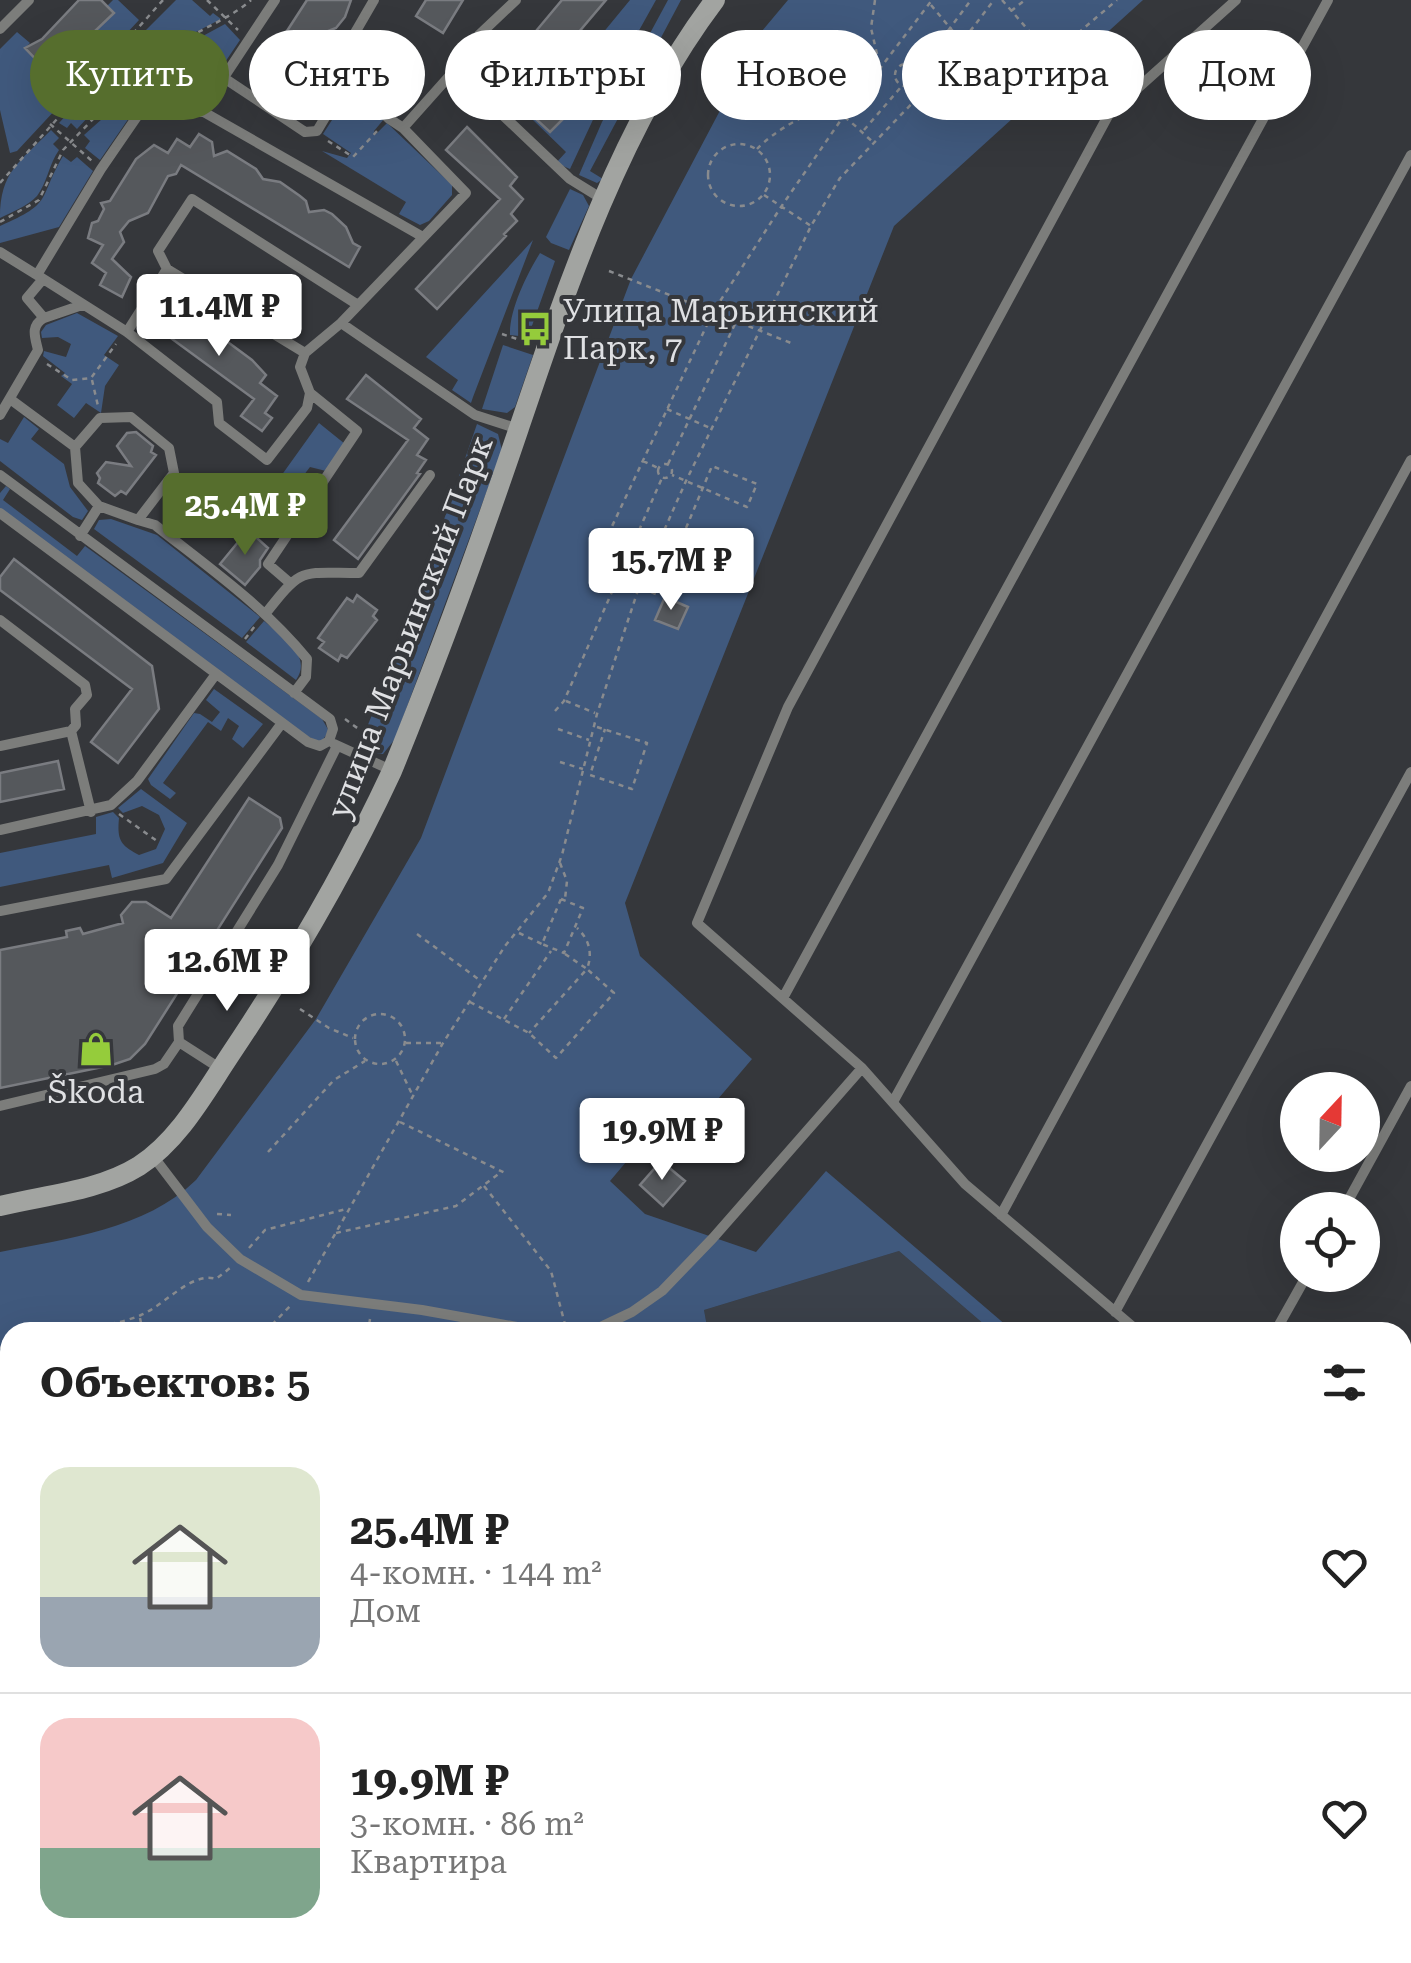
<!DOCTYPE html>
<html lang="ru">
<meta charset="utf-8">
<style>
:root{--surface:#fff;--page:#f6f6f6;--text:#222;--muted:#767676;--line:#e0e0e0;--accent:#566e2d}
body{margin:0;font-family:"Roboto Serif",serif;background:var(--page);color:var(--text);height:100vh;display:flex;flex-direction:column;font-size:38px;white-space:nowrap}
*{box-sizing:border-box;margin:0}
p{font-size:32px;color:var(--muted)}
.icon{flex:none;width:55px;height:55px;fill:none;stroke:currentColor;stroke-width:2;stroke-linecap:round;stroke-linejoin:round}
.map{position:relative;flex:1;overflow:hidden}
.sheet{position:absolute;left:0px;top:1322px;width:1412px;height:642px;display:flex;flex-direction:column;background:var(--surface);border-radius:30px 30px 0 0;box-shadow:0 10px 40px #0002}
.sheet>*{flex:none}
.guide{position:absolute;left:30px;top:30px;width:1352px;height:90px;display:flex;gap:20px}
.needle{width:65px;rotate:22deg}
.tools{position:absolute;left:1280px;top:1072px;display:grid;gap:20px}
.tools a{display:grid;place-items:center;width:100px;height:100px;border-radius:50%;background:var(--surface);box-shadow:0 10px 40px #0002;font-size:50px}
.price{position:absolute;translate:-50% -85px;padding:0 22px;border-radius:10px;background:#fff;color:#222;font-size:32px;line-height:65px;filter:drop-shadow(0 2px 5px #0008)}
.price::after{content:'';position:absolute;left:50%;top:60px;width:30px;height:22px;margin-left:-15px;background:inherit;clip-path:polygon(0 0,100% 0,50% 100%)}
.price.selected{background:var(--accent);color:#fff}
ul{padding:0;list-style:none}
li{display:flex;align-items:center;gap:30px;height:250px;padding:0 40px}
li+li{border-top:2px solid var(--line)}
li span{display:grid;place-items:center;flex:none;width:280px;height:200px;border-radius:30px;color:#555}
li>.icon{margin-inline-start:auto}
span .icon{width:120px;height:120px;fill:#fffc;stroke-width:1}
li b{font-size:42px}
h2{display:flex;justify-content:space-between;align-items:center;height:120px;padding:0 40px;font-size:42px}
.pill{padding:0 35px;border-radius:45px;background:var(--surface);box-shadow:0 10px 40px #0002;font-size:35px;line-height:90px}
.pill.selected{background:var(--accent);color:#fff}
.map>svg:first-child{display:block}
</style>
<div class="map">
<svg width="1411" height="1963" viewBox="0 0 1411 1963">
<rect width="100%" height="100%" fill="#35373b"/>
<path fill="#3b414a" d="M899 1251 993 1332H708L704 1310Z"/>
<path fill="#40597d" d="M113 0H118L139 20 17 151 10 153 0 110V49L17 32 30 43 25 48 51 74 113 13 107 6Z
M176 0H192L210 16 213 13 221 19 169 46 150 64 140 55 135 59 126 50Z
M630 0H656L613 77 570 169 556 163 566 152 532 119Z
M668 0H681L590 171 603 179 597 183 579 175 602 122Z
M788 0H1143L894 226 625 903 640 956 752 1059 672 1153 648 1136 610 1181 645 1214 756 1252 826 1171 1014 1332H993L899 1251 704 1310 708 1332H10V1368L0 1369V1252C68 1238 144 1230 196 1180L316 1019 421 838 631 279 762 31Z
M225 24 240 40 211 83C189 88 179 78 162 65L177 50Z
M118 58 125 65 120 71 137 89 135 96 90 115 77 129 71 123 67 128 59 123Z
M350 92 384 119 374 131 376 134 387 123 452 185V195L429 221 420 225 399 214 406 202 322 151 347 158 351 153 323 134Z
M125 111 129 118 100 160 85 148 90 141 84 135 102 119Z
M51 130 59 138 53 144 59 150C49 164 47 183 37 196 28 206 12 212 0 218 0 171 20 162 51 130Z
M63 156 71 162 77 157 93 171 59 227 0 243V226C55 202 37 200 63 156Z
M570 189 583 195 589 206 569 250 551 243 546 237Z
M533 240 473 397 471 403 452 390 458 380 426 357Z
M540 253 555 261 528 337 510 335C509 310 527 274 540 253Z
M77 313 118 336 104 355 119 365 105 386 101 413 86 403 74 418 57 405 72 384 61 376 65 373 43 356 44 351 66 357 71 344 58 337 42 338 41 332 46 325Z
M503 345 533 355 515 407 507 413 482 409Z
M24 417 39 429 31 439 64 464 70 487 88 511 82 520 73 517 0 461V439L8 443Z
M319 423 345 444 326 471 310 467 290 493 276 483Z
M477 424 498 434 502 450 395 739 383 754H370L358 749 401 644Z
M6 486 10 489 3 500 77 556 85 546 322 719 329 731 322 741H317L307 736 0 508V493Z
M111 519 157 535 260 617 242 638 94 529 99 520Z
M264 621C282 636 313 656 296 680L246 642Z
M214 689 263 724 243 748 232 739 239 726 228 718 221 731 208 722 163 783 176 793 170 799 151 785 148 779 194 713 200 714 212 722 220 712 206 700Z
M141 789 187 823 163 863 112 878 109 865 0 887V853L96 834V817L113 812 119 818C117 840 120 845 139 855L156 849 165 829 159 815 142 806 123 813 118 808Z
M10 1514V1955H1402V1545L1411 1544V1963H0V1516Z"/>
<path fill="#55585c" stroke="#7a7c81" stroke-width="2.5" d="M79 0H101L114 13 50 74 25 48 42 39Z
M307 0H351L345 17 336 28 323 33 316 44 318 56 307 73 324 83 325 92 315 108 290 92 297 82 281 72 290 57 276 48Z
M426 0H463L443 33 416 16Z
M562 0H606L556 59 531 37Z
M542 91 567 115 550 132 525 109Z
M467 127 517 177 510 186 523 199 511 214 517 221 504 234 506 236 437 309 416 289 500 199 446 150Z
M199 134 212 142 214 156 227 151 256 169 263 179 280 182 300 196 306 201 309 212 324 210 332 214 346 227 353 243 360 247 349 267 181 165 176 174 168 176 148 213 129 221 120 232 124 242 112 259 131 277 122 297 100 285 106 273 92 263 103 245 88 238 92 223 98 221 104 209 101 203 110 201 136 159 154 145 168 153 177 139 190 147Z
M171 300 252 360 266 375 260 383 277 396 265 413 272 418 262 431 241 416 254 399 153 325Z
M366 375 421 419 414 428 428 439 417 455 426 460 417 473 420 474 358 559 334 540 408 440 347 399Z
M136 432 153 446 151 452 156 455 126 494 121 491 115 496 98 483 100 478 97 473 106 462 131 466 117 446 127 433Z
M248 530 268 548 260 560V567L245 585 220 564Z
M14 559 152 666 159 709 118 763 91 742 132 689 0 590V577Z
M357 595 377 610 373 616 377 620 347 658 341 655 338 661 319 648 324 642 318 638 347 598 353 602Z
M665 597 688 607 678 629 655 620Z
M58 761 64 789 0 802V773Z
M249 798 280 818 282 828 145 1044 130 1059 112 1065 0 1088V950L67 937 66 931 80 928 83 934 123 923 121 915 132 902H146L171 918Z
M661 1161 685 1181 663 1206 640 1185Z"/>
<g fill="none" stroke-linecap="round" stroke-linejoin="round">
<path stroke="#898b8e" stroke-width="2.5" stroke-dasharray="5 5" stroke-linecap="butt" d="M207 0 238 30
M875 0 871 28 880 67
M1002 0 1051 56 1117 0
M931 5 961 41
M1011 11 1025 0
M118 54 146 78
M895 75a11 11 0 1 1 22 0a11 11 0 1 1-22 0Z
M916 69 929 56 971 0
M146 77C165 38 220 28 251 0
M50 124 92 161
M864 130 901 87
M328 141 353 157 378 130
M708 175a31 31 0 1 1 62 0a31 31 0 1 1-62 0Z
M757 149C771 134 813 105 835 112 848 117 862 133 873 142
M0 183 163 0
M764 195 811 226
M0 222 39 200 63 150 95 117 125 107
M609 271 791 343
M502 334 529 343
M47 364 72 380 91 378 116 344
M92 380 98 406
M667 409 710 428
M643 461 658 468
M658 471a7 7 0 1 1 14 0a7 7 0 1 1-14 0Z
M668 464 736 322
M642 588 658 595 712 466 757 484 747 507 672 475
M634 592 590 573 713 312 781 207 843 117 932 0
M245 639 255 626
M566 701 595 713
M555 711 564 701 662 478
M345 719 360 730
M597 727 647 743 632 789 590 775 605 729
M558 729 589 740
M560 762 583 769
M119 814 157 841
M560 863 567 881 565 899
M561 899 583 908 564 953 542 944Z
M519 933 542 944
M417 934 481 981
M565 954 587 969C593 953 589 939 577 928
M470 1002 529 1033 556 1058 614 993 587 969 529 1033
M300 1009 329 1028 353 1038
M355 1039a25 25 0 1 1 50 0a25 25 0 1 1-50 0Z
M504 1019 551 951
M406 1043H443
M396 1061 412 1094
M400 1122 505 1173
M268 1152 334 1080 365 1061
M484 1186 551 1271 567 1332
M217 1214 231 1215
M336 1233 456 1206 501 1172
M249 1248 265 1230 346 1209
M308 1282 443 1043 505 946 548 893 562 855 597 714 639 587 686 481 811 226 840 178 925 90 994 0
M140 1318 143 1332
M71 1332C93 1327 120 1324 141 1315 165 1305 192 1271 216 1279L230 1268
M265 1332 292 1304
M368 1332 370 1319
M0 1348 10 1346
M0 1463 10 1468
M0 1521 10 1519
M0 1582H10
M0 1644H10
M564 1955V1963
M273 1963 275 1955
M926 1963 927 1955
M1334 1963 1335 1955"/>
<path stroke="#7c7d7b" stroke-width="10" d="M374 0 345 50 344 62 348 79 388 118 403 128 466 193 341 323 305 353 300 367 310 393 307 408 267 460 219 423 217 402 127 332 37 275 101 169 158 86 423 237
M0 29 29 0
M453 68 570 179 604 200
M224 78 305 132 317 131 348 79
M201 112 275 0
M403 128 469 54 479 35 516 0
M0 252 37 275
M167 269 158 251 192 199 358 305
M44 318 82 305
M341 323 475 415 519 429
M127 332 167 269 305 353
M10 399 75 447 78 483 99 506 80 536
M0 415 38 350C35 337 30 326 44 318L27 298 43 279
M75 447 100 418 131 417 169 448 174 473 138 520 99 506
M0 475 330 719 333 729 329 741 320 746 308 742 0 513
M138 520 155 525C208 567 264 606 307 659L306 677 294 693
M290 583 268 564 357 431 310 393
M266 613C303 566 300 573 359 573L430 475
M0 620 85 685 87 695 75 709 76 725 71 731
M334 744 391 770
M0 746 71 731 91 812
M0 830 111 805 137 781 216 674
M0 911 166 879 282 723
M224 954 274 986
M783 998 1328 0
M221 1069 179 1042 178 1026 278 865 337 746
M893 1102 1411 155
M0 1106 155 1069 164 1064 179 1042
M153 1156 207 1227 240 1259 301 1295 422 1310 545 1332
M1343 1210 1411 1086
M1001 1215 1411 460
M1115 1312 1411 772
M590 1332 632 1312 662 1291 713 1238 862 1068
M1139 1332 965 1184 862 1068 697 923 788 707 1109 114 1236 0
M1275 1332 1307 1275
M1402 1417 1411 1401
M1402 1474 1411 1470"/>
<path stroke="#a2a4a1" stroke-width="20" d="M0 1206C45 1195 99 1191 139 1166 179 1140 204 1094 230 1055 291 964 346 870 392 771 438 658 480 543 519 428 568 283 622 123 715 0"/>
</g>
<defs>
<g id="bus-bare" transform="scale(2.7)"><path d="M-5-6H5V4H4V6H2V4H-2V6H-4V4H-5ZM-3.5-4V0h7V-4ZM-3.5 1.2v1.5H-2V1.2ZM2 1.2v1.5H3.5V1.2Z" fill="#95cc3b" stroke="#35373b" stroke-width="2.5" paint-order="stroke"/></g>
<g id="shop-bare" transform="scale(2.7)"><path d="M-5-2.5h2.3a2.7 3.5 0 0 1 5.4 0H5L5.5 6h-11ZM-1.5-2.5h3a1.5 2.3 0 0 0-3 0Z" fill="#95cc3b" stroke="#35373b" stroke-width="2.5" paint-order="stroke"/></g>
</defs>
<g fill-rule="evenodd">
<use href="#bus-bare" x="535" y="329"/>
<use href="#shop-bare" x="96" y="1049"/>
</g>
<g text-anchor="middle" dominant-baseline="central" stroke-width="8" stroke-linejoin="round" paint-order="stroke">
<g font-size="32" fill="#dfe0e3" stroke="#35373b" text-anchor="start">
<text x="563" y="311">Улица Марьинский<tspan x="563" dy="37">Парк, 7</tspan></text>
<text x="96" y="1092" text-anchor="middle">Škoda</text>
</g>
<g font-size="32" fill="#dfe0e3" stroke="#35373b">
<text transform="translate(410 627) rotate(-69)">улица Марьинский Парк</text>
</g>
</g>
</svg>
<div class="tools">
<a><svg class="needle" viewBox="-14 -14 28 28"><path d="M0-13l5 13h-10z" fill="#e53935"/><path d="M0 13l5-13h-10z" fill="#767676"/></svg></a>
<a><svg class="icon" aria-label="locate" viewBox="0 0 24 24"><circle cx="12" cy="12" r="6"/><path d="M12 2v4M12 18v4M2 12h4M18 12h4"/></svg></a>
</div>
<b class="price" style="left:219px;top:359px">11.4M ₽</b>
<b class="price selected" style="left:245px;top:558px">25.4M ₽</b>
<b class="price" style="left:671px;top:613px">15.7M ₽</b>
<b class="price" style="left:227px;top:1014px">12.6M ₽</b>
<b class="price" style="left:662px;top:1183px">19.9M ₽</b>
<div class="guide">
<a class="pill selected">Купить</a>
<a class="pill">Снять</a>
<a class="pill">Фильтры</a>
<a class="pill">Новое</a>
<a class="pill">Квартира</a>
<a class="pill">Дом</a>
</div>
<section class="sheet">
<h2>Объектов: 5<svg class="icon" aria-label="filters" viewBox="0 0 24 24"><path d="M4 7h16M4 17h16"/><circle cx="9" cy="7" r="2"/><circle cx="15" cy="17" r="2"/></svg></h2>
<ul>
<li><span style="background:linear-gradient(#dfe7d0 65%,#9aa5b1 0)"><svg class="icon" aria-label="home" viewBox="0 0 24 24"><path d="M3 11l9-7 9 7M6 9v11h12V9"/></svg></span><div><b>25.4M ₽</b><p>4-комн. · 144 m²</p><p>Дом</p></div><svg class="icon" aria-label="heart" viewBox="0 0 24 24"><path d="M12 20l-8-8c-3-5 5-10 8-4 3-6 11-1 8 4z"/></svg></li>
<li><span style="background:linear-gradient(#f6c9c9 65%,#7fa58c 0)"><svg class="icon" aria-label="home" viewBox="0 0 24 24"><path d="M3 11l9-7 9 7M6 9v11h12V9"/></svg></span><div><b>19.9M ₽</b><p>3-комн. · 86 m²</p><p>Квартира</p></div><svg class="icon" aria-label="heart" viewBox="0 0 24 24"><path d="M12 20l-8-8c-3-5 5-10 8-4 3-6 11-1 8 4z"/></svg></li>
</ul>
</section>
</div>
